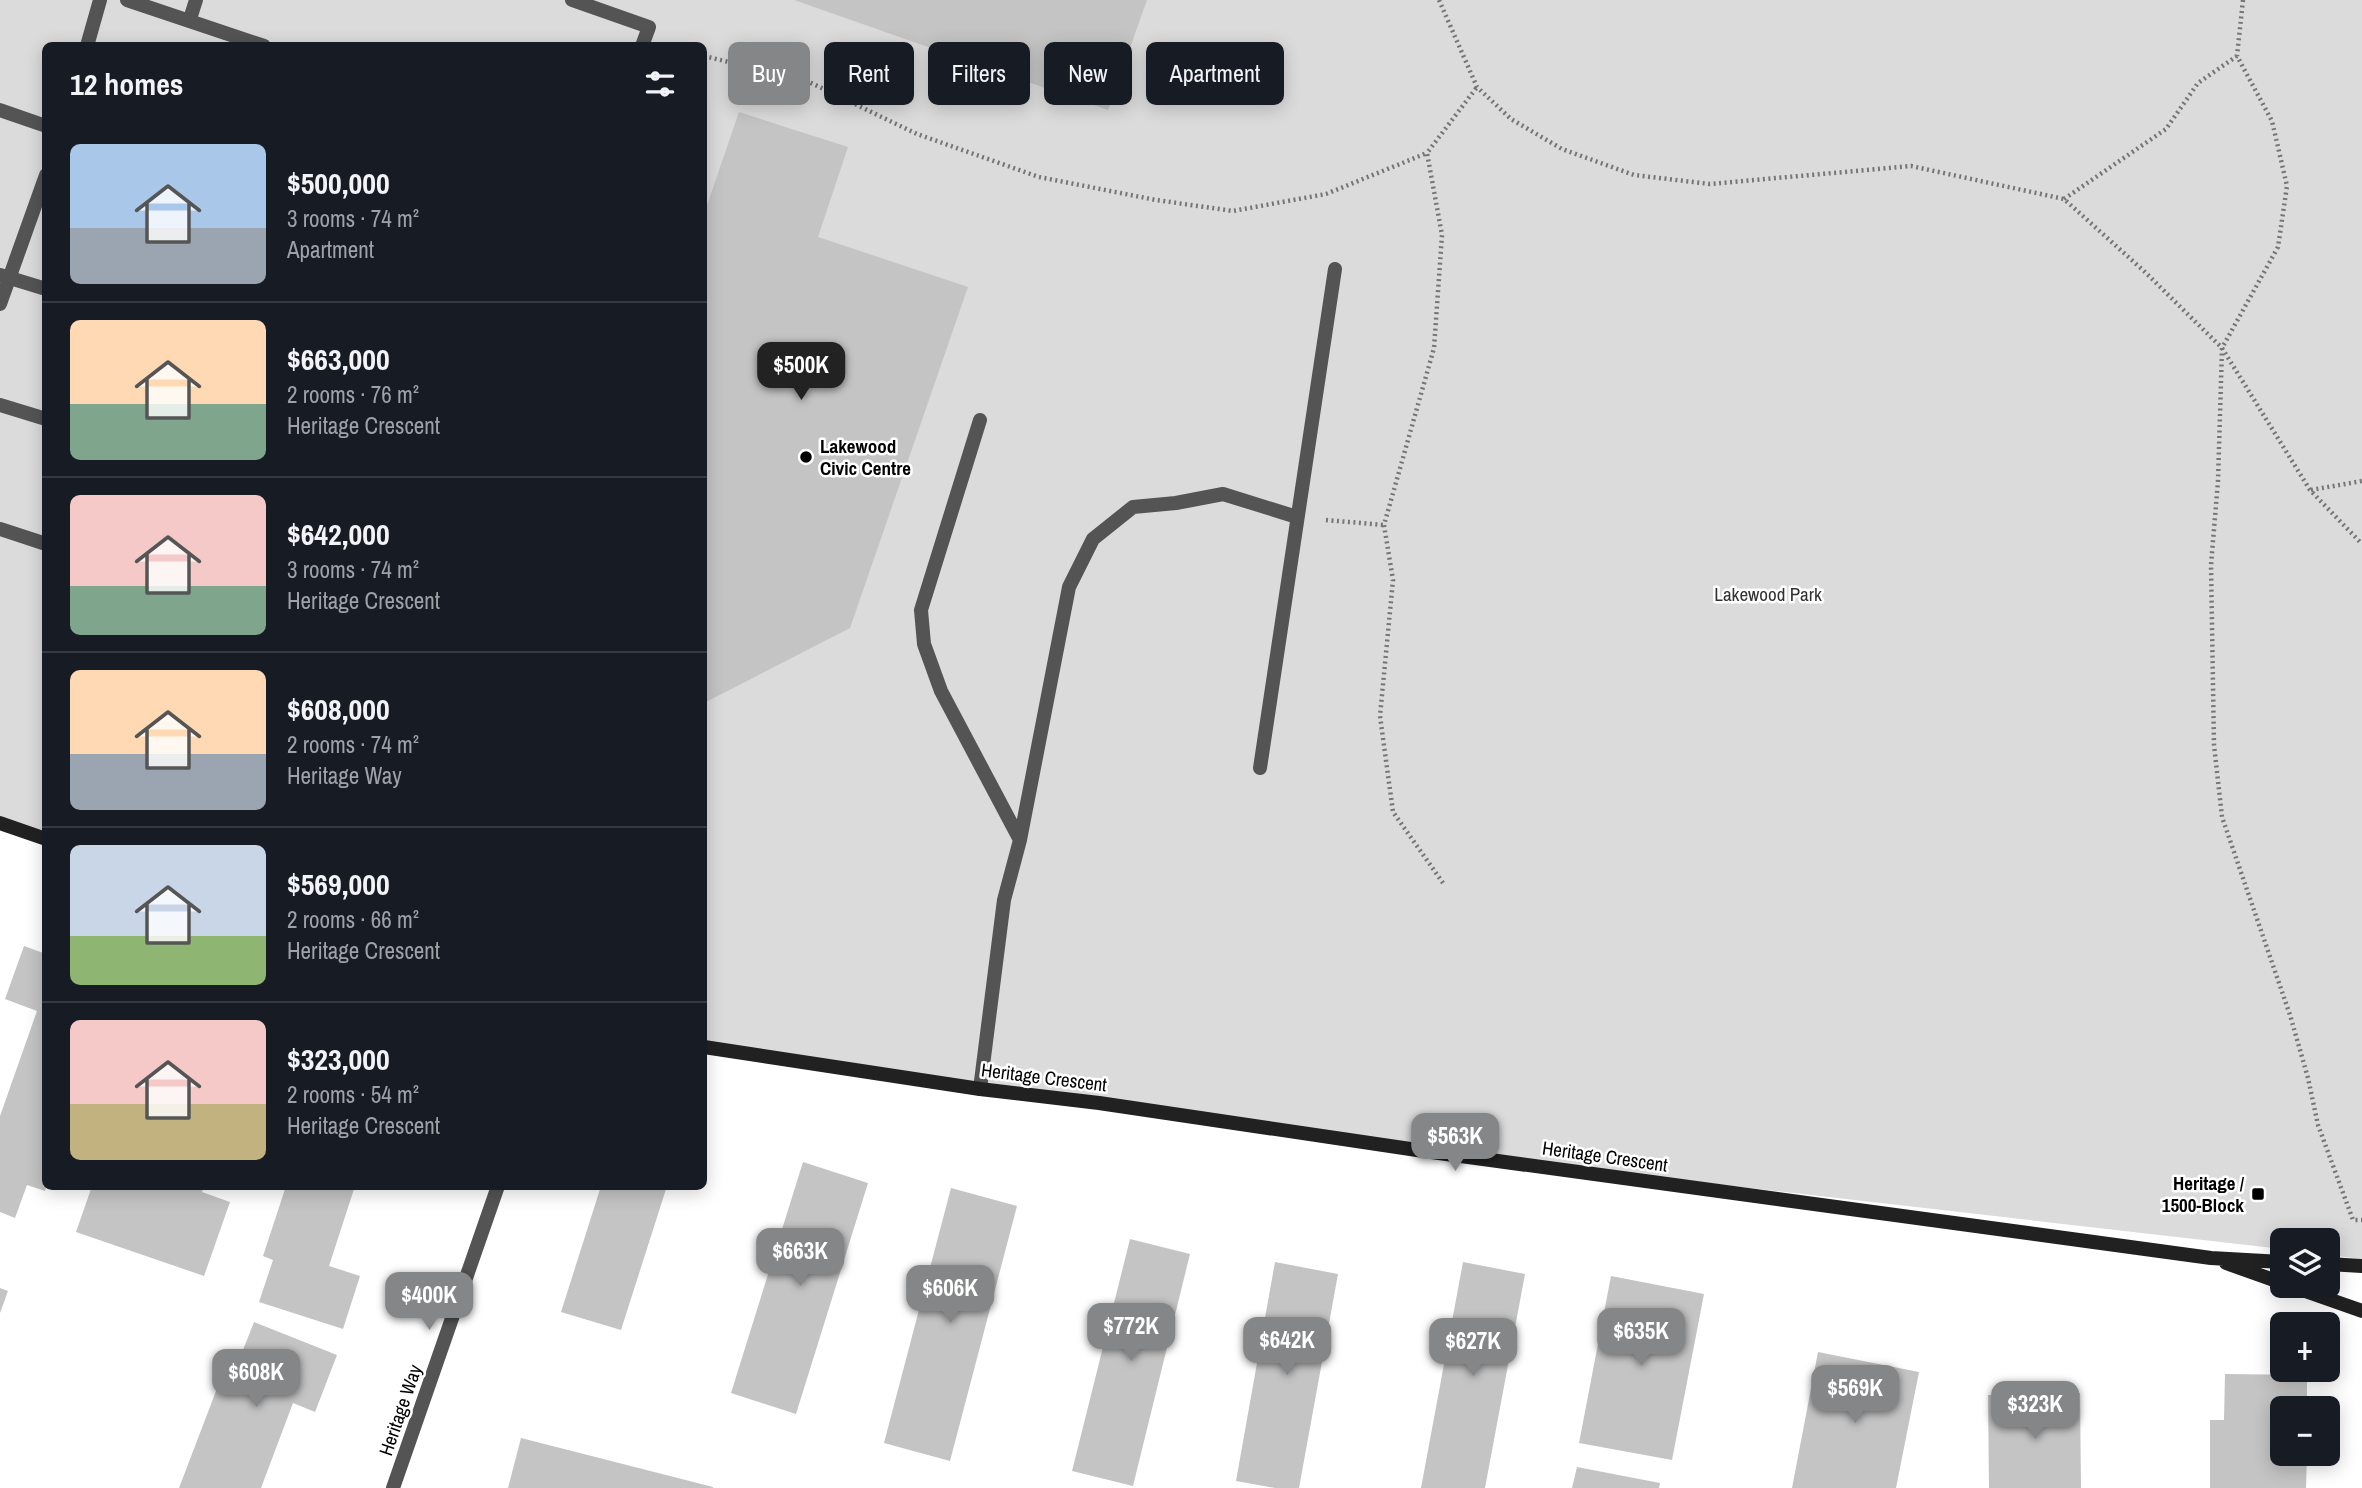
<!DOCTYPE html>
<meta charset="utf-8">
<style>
:root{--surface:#171b24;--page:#20242c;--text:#f1f3f6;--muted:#9ea1a6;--line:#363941;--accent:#858687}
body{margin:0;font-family:"Archivo Narrow",sans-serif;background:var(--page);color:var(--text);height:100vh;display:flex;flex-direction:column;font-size:26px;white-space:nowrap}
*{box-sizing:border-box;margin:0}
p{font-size:23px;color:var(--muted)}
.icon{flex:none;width:38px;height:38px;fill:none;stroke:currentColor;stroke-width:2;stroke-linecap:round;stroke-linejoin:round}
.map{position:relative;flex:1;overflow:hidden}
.drawer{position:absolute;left:42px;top:42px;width:665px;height:1148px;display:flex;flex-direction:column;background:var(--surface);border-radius:10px;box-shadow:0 4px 18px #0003}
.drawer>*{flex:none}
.banner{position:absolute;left:728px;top:42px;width:665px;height:63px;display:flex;gap:14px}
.tools{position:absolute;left:2270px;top:1228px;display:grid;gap:14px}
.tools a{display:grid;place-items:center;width:70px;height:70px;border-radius:10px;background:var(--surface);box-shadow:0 4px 18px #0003;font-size:35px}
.price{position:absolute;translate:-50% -60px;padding:0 16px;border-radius:14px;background:var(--accent);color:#fff;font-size:23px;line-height:46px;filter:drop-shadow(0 2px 4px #0008)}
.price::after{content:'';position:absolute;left:50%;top:42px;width:21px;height:16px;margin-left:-10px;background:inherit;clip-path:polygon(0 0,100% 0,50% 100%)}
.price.selected{background:#222;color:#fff}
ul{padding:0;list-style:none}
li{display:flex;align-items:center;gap:21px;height:175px;padding:0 28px}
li+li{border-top:2px solid var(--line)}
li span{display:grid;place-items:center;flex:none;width:196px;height:140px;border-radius:10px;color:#555}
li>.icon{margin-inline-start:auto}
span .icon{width:84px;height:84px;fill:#fffc;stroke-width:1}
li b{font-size:30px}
h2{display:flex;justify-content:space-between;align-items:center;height:84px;padding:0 28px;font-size:30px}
.pill{padding:0 24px;border-radius:10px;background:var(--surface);box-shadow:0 4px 18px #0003;font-size:24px;line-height:63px}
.pill.selected{background:var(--accent);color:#fff}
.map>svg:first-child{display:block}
</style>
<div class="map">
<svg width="2362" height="1488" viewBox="0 0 2362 1488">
<rect width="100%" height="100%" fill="#fff"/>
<path fill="#dbdbdb" d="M0 0H2362V1259L2328 1255V1241H2282V1249L1417 1150 704 1047V46H46L45 839 0 823Z"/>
<path fill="#c4c4c4" d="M794 0H1147L1108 110Z
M739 112 848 147 818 237 968 287 850 628 704 703V214Z
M24 946 46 954V1188L45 1191 27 1185 15 1218 0 1212V1116L37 1011 5 999Z
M803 1162 868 1183 796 1414 731 1393Z
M92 1186H204L202 1192 230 1202 204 1276 76 1232Z
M286 1186H355L329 1266 360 1276 343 1329 259 1302 273 1260 263 1256Z
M601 1186H667L621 1330 561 1312Z
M951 1188 1017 1206 950 1461 884 1443Z
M1130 1239 1190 1254 1133 1486 1072 1471Z
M1275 1262 1338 1274 1299 1488H1275L1236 1481Z
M1463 1262 1525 1274 1485 1488H1421Z
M1611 1276 1704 1294 1672 1460 1579 1443Z
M0 1288 8 1291 0 1313Z
M254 1322 337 1355 315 1412 293 1403 261 1488H179L229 1357 239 1360Z
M1818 1352 1919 1372 1896 1488H1792Z
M2225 1374 2307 1375V1409H2282V1454H2307L2306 1488H2210V1420H2224Z
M2080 1393 2081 1488H1989L1988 1395Z
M521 1438 713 1487V1488H508Z
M1577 1467 1660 1483 1659 1488H1572Z"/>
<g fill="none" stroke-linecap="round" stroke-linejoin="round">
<path stroke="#767676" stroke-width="4.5" stroke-dasharray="2 3.5" stroke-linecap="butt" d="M1439 0 1477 87 1511 119 1562 149 1634 175 1710 184 1911 166 2064 199 2145 272 2222 348 2310 490 2362 544
M2243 0 2237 56 2272 121 2287 186 2278 247 2222 348 2218 481 2211 565 2214 745 2222 817 2290 1015 2308 1078 2318 1125 2353 1220H2362
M704 56 807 81 917 134 1039 177 1156 200 1233 211 1326 194 1427 153
M2064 199 2166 129 2198 83 2237 56
M2311 490 2362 481
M1326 520 1384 525
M1443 883 1393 812 1380 716 1393 580 1384 525 1434 348 1442 235 1427 153 1477 87"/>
<path stroke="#545454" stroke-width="14" d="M127 0 264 46
M572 0 649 27 642 46
M190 19 196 0
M0 110 46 126
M0 275 46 289
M0 405 46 419
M0 529 46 544
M1260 768 1335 269"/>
<path stroke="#545454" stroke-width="14" d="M87 46 100 0
M0 304 46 175
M1020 840 1069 587 1093 539 1133 507 1176 503 1223 494 1297 517
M980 1089 1004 900 1020 840 941 691 924 644 921 610 980 420
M393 1488 498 1186"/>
<path stroke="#212121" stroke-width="14" d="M0 823 46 839
M704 1047 980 1089 1099 1103 1417 1150 2211 1258 2282 1262
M2226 1263 2282 1283
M2328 1264 2362 1266
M2291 1286 2362 1311"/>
</g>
<g fill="#000" stroke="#fff" stroke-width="2.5">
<circle cx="806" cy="457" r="7"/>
<rect x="2251" y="1187" width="14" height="14" rx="3.5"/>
</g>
<g text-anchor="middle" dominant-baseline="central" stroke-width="5" stroke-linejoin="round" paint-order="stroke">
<g font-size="19" font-weight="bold" fill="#000" stroke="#fff" text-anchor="start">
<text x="820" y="446">Lakewood<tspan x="820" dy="22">Civic Centre</tspan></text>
<text x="2244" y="1183" text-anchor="end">Heritage /<tspan x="2244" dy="22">1500-Block</tspan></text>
</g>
<g font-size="19" fill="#323232" stroke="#fff">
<text x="1768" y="594">Lakewood Park</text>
</g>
<g font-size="19" fill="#000" stroke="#fff">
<text transform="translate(1044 1077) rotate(7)">Heritage Crescent</text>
<text transform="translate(1605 1156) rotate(8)">Heritage Crescent</text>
<text transform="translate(400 1410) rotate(-71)">Heritage Way</text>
</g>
</g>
</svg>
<div class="tools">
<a><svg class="icon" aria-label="layers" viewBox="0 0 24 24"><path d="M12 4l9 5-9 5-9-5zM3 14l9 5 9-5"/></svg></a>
<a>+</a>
<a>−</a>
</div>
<b class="price selected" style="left:801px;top:402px">$500K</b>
<b class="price" style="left:1455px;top:1173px">$563K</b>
<b class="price" style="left:800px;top:1288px">$663K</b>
<b class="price" style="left:950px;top:1325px">$606K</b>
<b class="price" style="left:429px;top:1332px">$400K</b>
<b class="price" style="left:1131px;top:1363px">$772K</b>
<b class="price" style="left:1641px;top:1368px">$635K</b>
<b class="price" style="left:1287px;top:1377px">$642K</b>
<b class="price" style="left:1473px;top:1378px">$627K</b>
<b class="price" style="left:256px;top:1409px">$608K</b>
<b class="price" style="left:1855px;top:1425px">$569K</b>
<b class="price" style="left:2035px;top:1441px">$323K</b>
<div class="banner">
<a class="pill selected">Buy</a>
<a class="pill">Rent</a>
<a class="pill">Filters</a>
<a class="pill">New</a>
<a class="pill">Apartment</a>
</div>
<section class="drawer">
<h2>12 homes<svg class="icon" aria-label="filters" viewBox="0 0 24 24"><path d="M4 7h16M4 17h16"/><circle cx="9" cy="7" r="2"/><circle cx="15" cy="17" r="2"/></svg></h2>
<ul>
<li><span style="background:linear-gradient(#a9c7e8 60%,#9aa5b1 0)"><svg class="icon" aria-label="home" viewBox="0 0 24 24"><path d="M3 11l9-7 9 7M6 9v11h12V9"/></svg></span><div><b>$500,000</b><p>3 rooms · 74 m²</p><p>Apartment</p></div></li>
<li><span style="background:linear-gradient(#ffd9b3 60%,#7fa58c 0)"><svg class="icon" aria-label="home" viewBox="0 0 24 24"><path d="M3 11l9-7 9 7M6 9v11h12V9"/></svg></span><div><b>$663,000</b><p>2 rooms · 76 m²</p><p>Heritage Crescent</p></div></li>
<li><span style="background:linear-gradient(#f6c9c9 65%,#7fa58c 0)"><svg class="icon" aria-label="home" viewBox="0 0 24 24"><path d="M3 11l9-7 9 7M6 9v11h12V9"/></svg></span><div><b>$642,000</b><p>3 rooms · 74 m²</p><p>Heritage Crescent</p></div></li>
<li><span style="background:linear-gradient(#ffd9b3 60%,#9aa5b1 0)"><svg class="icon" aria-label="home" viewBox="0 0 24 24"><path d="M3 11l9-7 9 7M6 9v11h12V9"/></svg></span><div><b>$608,000</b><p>2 rooms · 74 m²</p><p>Heritage Way</p></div></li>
<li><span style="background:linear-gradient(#c9d6e8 65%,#8fb573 0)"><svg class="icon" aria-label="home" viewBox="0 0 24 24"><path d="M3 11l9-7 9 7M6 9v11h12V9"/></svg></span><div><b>$569,000</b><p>2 rooms · 66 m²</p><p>Heritage Crescent</p></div></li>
<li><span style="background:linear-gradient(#f6c9c9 60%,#c2b280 0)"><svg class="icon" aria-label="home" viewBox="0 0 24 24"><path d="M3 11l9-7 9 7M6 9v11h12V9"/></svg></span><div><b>$323,000</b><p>2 rooms · 54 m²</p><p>Heritage Crescent</p></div></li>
</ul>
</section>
</div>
